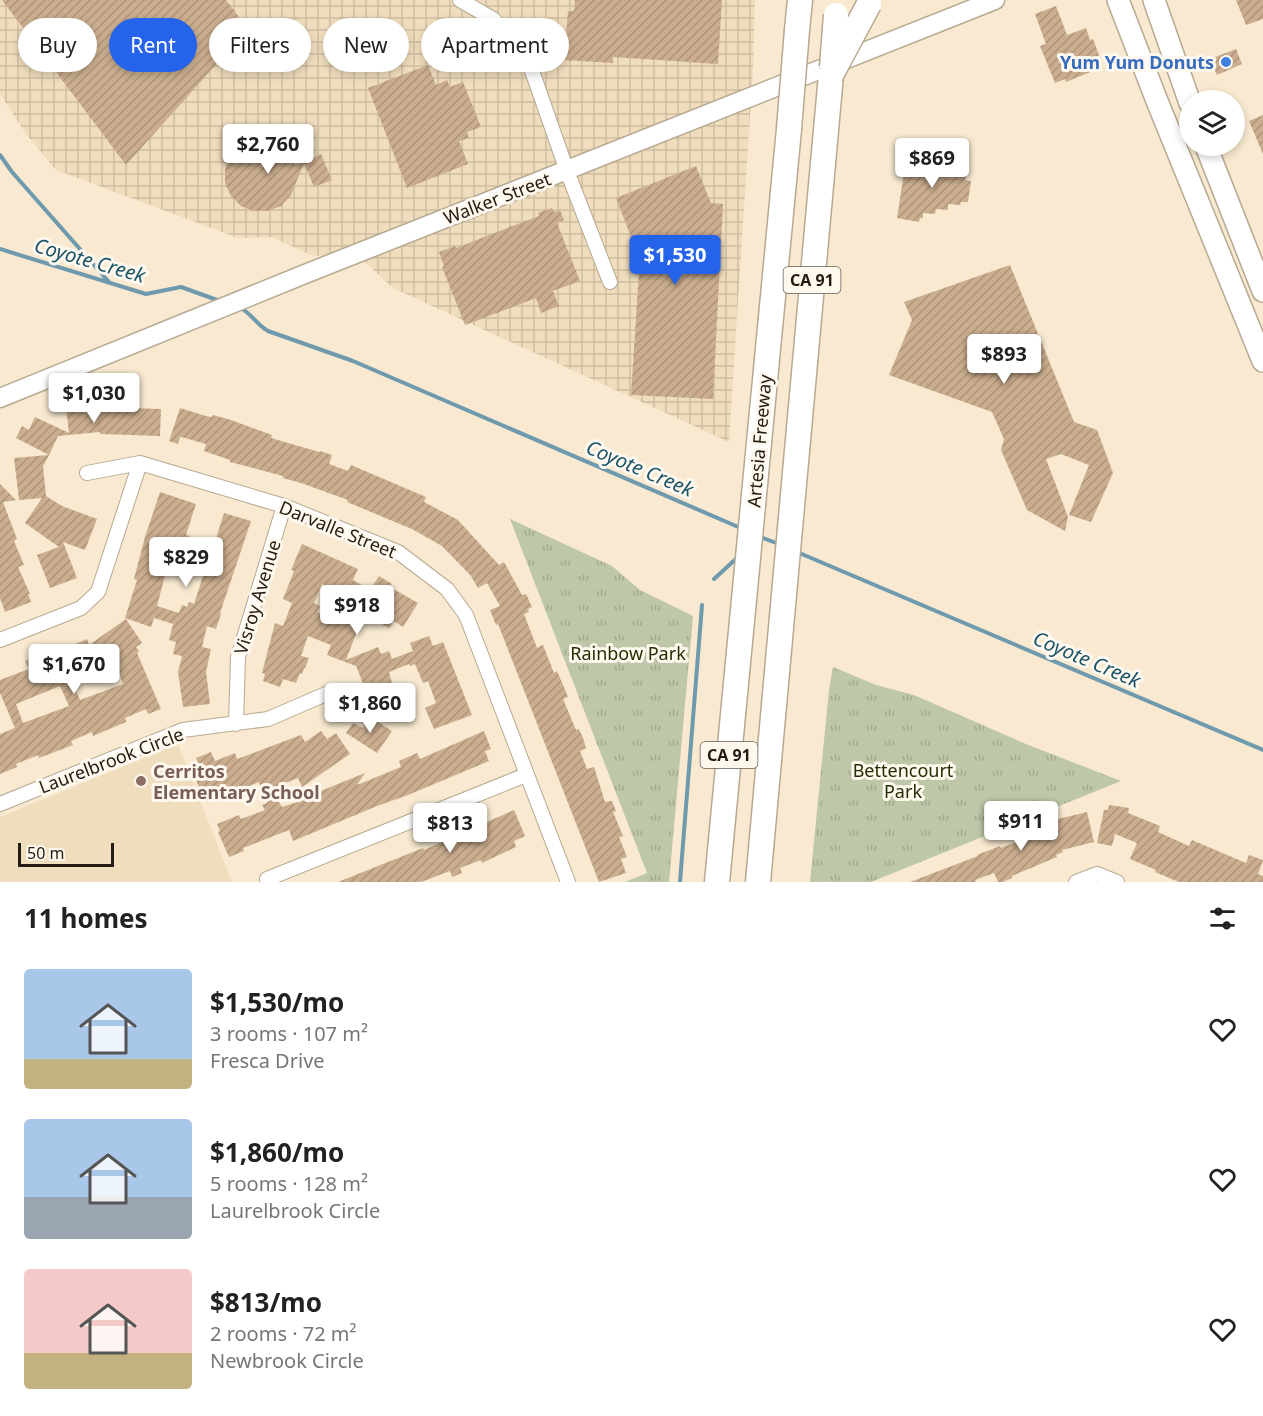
<!DOCTYPE html>
<meta charset="utf-8">
<style>
:root{--surface:#fff;--page:#f2f2f2;--text:#222;--muted:#767676;--accent:#2563eb}
body{margin:0;font-family:"Noto Sans",sans-serif;background:var(--page);color:var(--text);height:100vh;display:flex;flex-direction:column;font-size:22px;white-space:nowrap}
*{box-sizing:border-box;margin:0}
p{font-size:20px;color:var(--muted)}
.icon{flex:none;width:33px;height:33px;fill:none;stroke:currentColor;stroke-width:2;stroke-linecap:round;stroke-linejoin:round}
.map{position:relative;height:882px;overflow:hidden}
.side{display:flex;flex-direction:column;background:var(--surface);flex:1}
.side>*{flex:none}
.top-card{position:absolute;left:18px;top:18px;width:600px;height:54px;display:flex;gap:12px}
.buttons{position:absolute;left:1179px;top:90px;display:grid;gap:12px}
.buttons a{display:grid;place-items:center;width:66px;height:66px;border-radius:50%;background:var(--surface);box-shadow:0 3px 9px #0003;font-size:30px}
.scale{position:absolute;left:18px;bottom:15px;width:96px;box-sizing:border-box;padding-left:6px;border:3px solid #221c13;border-top:0;font-size:16px;line-height:21px;white-space:nowrap;color:#221c13;-webkit-text-stroke:4px #fef8ee;paint-order:stroke}
.price{position:absolute;translate:-50% -51px;padding:0 14px;border-radius:6px;background:#fff;color:#222;font-size:20px;line-height:39px;filter:drop-shadow(0 2px 3px #0008)}
.price::after{content:'';position:absolute;left:50%;top:36px;width:18px;height:14px;margin-left:-9px;background:inherit;clip-path:polygon(0 0,100% 0,50% 100%)}
.price.active{background:var(--accent);color:#fff}
ul{padding:0;list-style:none}
li{display:flex;align-items:center;gap:18px;height:150px;padding:0 24px}
li span{display:grid;place-items:center;flex:none;width:168px;height:120px;border-radius:6px;color:#555}
li>.icon{margin-inline-start:auto}
span .icon{width:72px;height:72px;fill:#fffc;stroke-width:1}
li b{font-size:26px}
h2{display:flex;justify-content:space-between;align-items:center;height:72px;padding:0 24px;font-size:26px}
.chip{padding:0 21px;border-radius:27px;background:var(--surface);box-shadow:0 3px 9px #0003;font-size:21px;line-height:54px}
.chip.active{background:var(--accent);color:#fff}
.map>svg:first-child{display:block}
</style>
<div class="map">
<svg width="1263" height="882" viewBox="0 0 1263 882">
<defs>
<pattern id="industrial-grid" width="8" height="8" patternUnits="userSpaceOnUse" patternTransform="scale(1.5)"><rect width="8" height="8" fill="#f0ddbd"/><path d="M0 4h8M4 0v8" fill="none" stroke="#cebda2"/></pattern>
<pattern id="park-tufts" width="24" height="20" patternUnits="userSpaceOnUse" patternTransform="scale(1.5)"><rect width="24" height="20" fill="#bec7a8"/><path d="M3 7l-1-3M5 7V3M7 7l1-3M15 17l-1-3M17 17v-4M19 17l1-3" fill="none" stroke="#a3aa90"/></pattern>
<pattern id="building-hatch" width="6" height="6" patternUnits="userSpaceOnUse" patternTransform="scale(1.5)"><rect width="6" height="6" fill="#cbae8f"/><path d="M-1 1l2-2M0 6l6-6M5 7l2-2" fill="none" stroke="#ae957a"/></pattern>
</defs>
<rect width="100%" height="100%" fill="#f8e9d0"/>
<path fill="#f0ddbd" d="M178 744 232 882H0V817Z"/>
<path fill="url(#industrial-grid)" d="M0 0H755L753 69 729 442 393 288 364 261 310 255 272 237 238 238 56 170 26 134 0 94Z"/>
<path fill="url(#park-tufts)" d="M510 519 612 566 640 590 693 616 669 882H625L647 873Z
M833 667 876 685 914 695 1026 744 1121 781 871 882H810L829 690Z"/>
<g fill="none" stroke-linecap="round" stroke-linejoin="round">
<path stroke="#6f9aad" stroke-width="4" d="M0 155 12 172 109 282
M0 249 146 294 181 287 220 301
M239 307C250 312 257 325 268 331L353 361 743 529
M758 536 779 544
M797 552 1263 750
M714 579 738 557
M680 882 702 605"/>
</g>
<path fill="url(#building-hatch)" fill-rule="evenodd" d="M2 0H226L248 29 126 165Z
M575 0H722L718 64 613 57V63L564 60 568 11H574Z
M1236 0H1263V19L1246 25Z
M1056 6 1067 35 1086 28 1090 40 1093 39 1099 55 1097 57 1100 65 1094 68 1095 70 1066 82 1065 79 1055 83 1040 46 1046 44 1035 14Z
M1236 49 1242 64 1217 75 1210 59Z
M428 65 436 85 447 80 450 87 463 82 481 127 467 132 469 138 459 141 468 164 407 188 368 88Z
M1263 115V154L1249 121Z
M253 140H267L280 145 291 155 295 165 321 154 332 180 314 187 304 163 291 195 281 206 268 211H254L241 206 231 196 225 183V169L230 156 240 146Z
M906 160 943 166 944 162 968 166 965 180 971 181 968 202H961L960 205 948 204V210L936 209 935 214 923 213V218H920L919 222 897 218Z
M696 166 711 203 723 204 713 399 631 395 639 272 638 255 616 198Z
M552 208 554 212 560 210 564 220 557 223 580 281 553 291 559 306 541 313 536 298 465 325 442 267 444 266 439 252 455 246 456 248 492 234 539 216 538 213Z
M1010 265 1074 422 1097 430 1113 473 1091 522 1069 515 1089 465 1061 454 1046 459 1068 517 1065 531 1027 510 1001 450 1004 439 992 412 889 375 912 320 904 302Z
M99 404 128 405 127 408 161 409 160 436 100 434V432L58 436 49 455 16 438 22 426 29 430 35 417 69 433 66 408Z
M180 408 206 416 212 417 213 415 231 420 272 435 271 438 319 452 320 451 332 455 329 464 348 471 351 465 426 497 424 502 458 520 499 565 504 562 522 595 526 594 532 607 528 609 529 612 524 614 537 648 543 645 554 673 557 671 568 697 563 699 576 730 579 729 583 738 586 748 580 751 587 769 594 767 605 802 612 801 616 811 613 812 623 836 619 837 627 857 621 859 626 873 599 882 498 624 496 625 490 610 500 606 487 583 478 588 471 576 442 546 412 529 347 502 348 500 301 483 283 478V476L230 462V460L204 451 206 444 185 438 180 437 178 444 169 441Z
M49 455 43 466 46 496 62 506 97 519 85 550 63 542 77 578 50 588 37 555 59 547 25 523 42 498 19 500 14 458Z
M0 484 16 500 3 502 17 539 14 541 24 565 18 567 30 594H28L31 602 5 612 0 598Z
M160 492 196 504 186 535 190 536 185 549 178 547 175 558 170 556 157 606 179 613 182 605 187 607 189 602 194 604 205 570 198 568 205 549 212 551 224 513 251 521 220 613 221 614 216 629 207 626 202 647 211 649 206 672 210 704 183 707 178 672 182 656 173 654 176 642 169 640 173 624 154 618 151 627 125 618 137 580 134 579 145 537Z
M302 544 358 569 353 580 370 590 379 576 392 584 390 587 418 603 403 627 394 621 389 628 364 613 346 660 378 647 381 654 389 651 392 659 413 651 410 643 429 636 433 646 443 642 472 715 434 729 425 708 436 703 428 681 423 683 415 664 410 666 409 664 389 672 399 708 372 714 364 686 356 666 327 655 331 645 308 636 301 656 309 658 305 668H304L302 674 300 673 296 683 283 679 280 687 263 681 265 674 262 673 275 623 283 626 292 603 283 599 294 571 291 570ZM322 584 355 598 353 601 358 604 347 624 317 612 320 606 314 603Z
M126 619 142 643 136 647 139 651 137 653 161 709 148 714 146 709 125 718 126 722 93 736 92 732 71 741 73 745 39 758 38 755 16 764 17 767 0 774V734L15 728 0 693V680L29 669 25 661 55 648 57 652 87 639 89 645ZM116 665 123 684 80 700 70 678 89 670 91 675ZM60 686 69 706 23 723 16 704Z
M370 717 392 731 377 753 346 733 353 723 363 728Z
M321 731 327 739 336 733 350 754 302 787 298 778 278 786 283 799 279 802 282 807 307 799 306 797 365 773 357 785 401 767 399 761 417 753 420 759 484 731 491 749 485 751 489 761 408 795 377 806 293 841 289 830 243 848 244 851 229 857 218 832 220 831 217 824 239 815 241 819 265 810 262 805 267 803 259 782 206 802 194 776 202 773 196 758 211 752 215 761 235 753 237 759 301 735 305 742Z
M1109 805 1129 808 1128 813 1160 826 1158 832 1189 846 1192 840 1246 863 1249 855 1263 860 1258 874 1263 876V882H1179L1155 872 1156 870 1130 859 1137 843 1115 834 1112 846 1097 843 1104 810H1108Z
M514 810 525 836 514 841 516 847 482 863 481 860 460 868 462 873 452 877 450 871 421 882H338L423 848 424 850Z
M1087 812 1094 842 1062 850 1063 852 1056 855 1057 857 1012 876V878L1003 882H998L994 873 975 880 976 882H910L978 856 977 855 1000 846 1001 848 1032 836 1030 831 1034 829 1032 825 1045 820 1046 822Z"/>
<g fill="none" stroke-linecap="round" stroke-linejoin="round">
<g stroke="#b7a991" stroke-width="16">
<path id="street" d="M460 0 493 19 530 65 567 171 610 282
M87 473 140 463 284 506 398 552 447 589 466 615 568 882
M0 640 81 608 98 592 140 463
M236 724 238 657 284 506
M0 804 183 730 268 719 326 694
M267 879 526 775
M1076 882 1097 874 1117 882"/>
</g>
<g stroke="#b7a991" stroke-width="21">
<path id="secondary" d="M0 398 310 272 995 0"/>
</g>
<g stroke="#b7a991" stroke-width="24">
<path id="primary" d="M1118 0 1157 101 1263 361
M1154 0 1190 103
M1206 146 1263 291"/>
</g>
<g stroke="#b7a991" stroke-width="27">
<path id="highway" d="M797 30 800 0
M717 882 789 129
M758 882 831 75"/>
</g>
<use href="#street" stroke="#fff" stroke-width="14"/>
<use href="#secondary" stroke="#fff" stroke-width="18"/>
<use href="#primary" stroke="#fff" stroke-width="21"/>
<use href="#highway" stroke="#fff" stroke-width="24"/>
<g stroke="#b7a991" stroke-width="27" stroke-linecap="butt">
<path id="highway-bridge" d="M832 67 836 15
M831 75 869 4
M789 129 797 30"/>
</g>
<use href="#highway-bridge" stroke="#fff" stroke-width="24"/>
</g>
<circle fill="#3f7fe0" stroke="#fef8ee" stroke-width="2" cx="1226" cy="62" r="6"/>
<circle fill="#8d6e63" stroke="#fef8ee" stroke-width="2" cx="141" cy="781" r="6"/>
<g text-anchor="middle" dominant-baseline="central" stroke-width="6" stroke-linejoin="round" paint-order="stroke">
<g fill="#fef8ee" stroke="#645e55" stroke-width="1.5">
<rect x="783.5" y="267" width="57" height="26" rx="4.5"/>
<rect x="700.5" y="742" width="57" height="26" rx="4.5"/>
</g>
<g font-size="16" font-weight="bold" fill="#221c13">
<text x="812" y="280">CA 91</text>
<text x="729" y="755">CA 91</text>
</g>
<g font-size="18" font-weight="bold" fill="#366cbe" stroke="#fef8ee" text-anchor="end">
<text x="1214" y="62">Yum Yum Donuts</text>
</g>
<g font-size="18" fill="#221c13" stroke="#fef8ee">
<text transform="translate(497 198) rotate(-21)">Walker Street</text>
<text transform="translate(759 441) rotate(-85)">Artesia Freeway</text>
<text transform="translate(338 529) rotate(22)">Darvalle Street</text>
<text transform="translate(257 597) rotate(-73)">Visroy Avenue</text>
<text transform="translate(111 760) rotate(-21)">Laurelbrook Circle</text>
</g>
<g font-size="18" fill="#252e00" stroke="#fef8ee">
<text x="628" y="653">Rainbow Park</text>
<text x="903" y="770">Bettencourt<tspan x="903" dy="21">Park</tspan></text>
</g>
<g font-size="18" font-weight="bold" fill="#785e54" stroke="#fef8ee" text-anchor="start">
<text x="153" y="771">Cerritos<tspan x="153" dy="21">Elementary School</tspan></text>
</g>
<g font-size="20" font-style="italic" fill="#1b5469" stroke="#fef8ee">
<text transform="translate(90 260) rotate(16)">Coyote Creek</text>
<text transform="translate(640 468) rotate(23)">Coyote Creek</text>
<text transform="translate(1087 659) rotate(23)">Coyote Creek</text>
</g>
</g>
</svg>
<div class="buttons">
<a><svg class="icon" aria-label="layers" viewBox="0 0 24 24"><path d="M12 4l9 5-9 5-9-5zM3 14l9 5 9-5"/></svg></a>
</div>
<div class="scale">50 m</div>
<b class="price" style="left:268px;top:175px">$2,760</b>
<b class="price" style="left:932px;top:189px">$869</b>
<b class="price active" style="left:675px;top:286px">$1,530</b>
<b class="price" style="left:1004px;top:385px">$893</b>
<b class="price" style="left:94px;top:424px">$1,030</b>
<b class="price" style="left:186px;top:588px">$829</b>
<b class="price" style="left:357px;top:636px">$918</b>
<b class="price" style="left:74px;top:695px">$1,670</b>
<b class="price" style="left:370px;top:734px">$1,860</b>
<b class="price" style="left:1021px;top:852px">$911</b>
<b class="price" style="left:450px;top:854px">$813</b>
<div class="top-card">
<a class="chip">Buy</a>
<a class="chip active">Rent</a>
<a class="chip">Filters</a>
<a class="chip">New</a>
<a class="chip">Apartment</a>
</div>
</div>
<section class="side">
<h2>11 homes<svg class="icon" aria-label="filters" viewBox="0 0 24 24"><path d="M4 7h16M4 17h16"/><circle cx="9" cy="7" r="2"/><circle cx="15" cy="17" r="2"/></svg></h2>
<ul>
<li><span style="background:linear-gradient(#a9c7e8 75%,#c2b280 0)"><svg class="icon" aria-label="home" viewBox="0 0 24 24"><path d="M3 11l9-7 9 7M6 9v11h12V9"/></svg></span><div><b>$1,530/mo</b><p>3 rooms · 107 m²</p><p>Fresca Drive</p></div><svg class="icon" aria-label="heart" viewBox="0 0 24 24"><path d="M12 20l-8-8c-3-5 5-10 8-4 3-6 11-1 8 4z"/></svg></li>
<li><span style="background:linear-gradient(#a9c7e8 65%,#9aa5b1 0)"><svg class="icon" aria-label="home" viewBox="0 0 24 24"><path d="M3 11l9-7 9 7M6 9v11h12V9"/></svg></span><div><b>$1,860/mo</b><p>5 rooms · 128 m²</p><p>Laurelbrook Circle</p></div><svg class="icon" aria-label="heart" viewBox="0 0 24 24"><path d="M12 20l-8-8c-3-5 5-10 8-4 3-6 11-1 8 4z"/></svg></li>
<li><span style="background:linear-gradient(#f6c9c9 70%,#c2b280 0)"><svg class="icon" aria-label="home" viewBox="0 0 24 24"><path d="M3 11l9-7 9 7M6 9v11h12V9"/></svg></span><div><b>$813/mo</b><p>2 rooms · 72 m²</p><p>Newbrook Circle</p></div><svg class="icon" aria-label="heart" viewBox="0 0 24 24"><path d="M12 20l-8-8c-3-5 5-10 8-4 3-6 11-1 8 4z"/></svg></li>
</ul>
</section>
